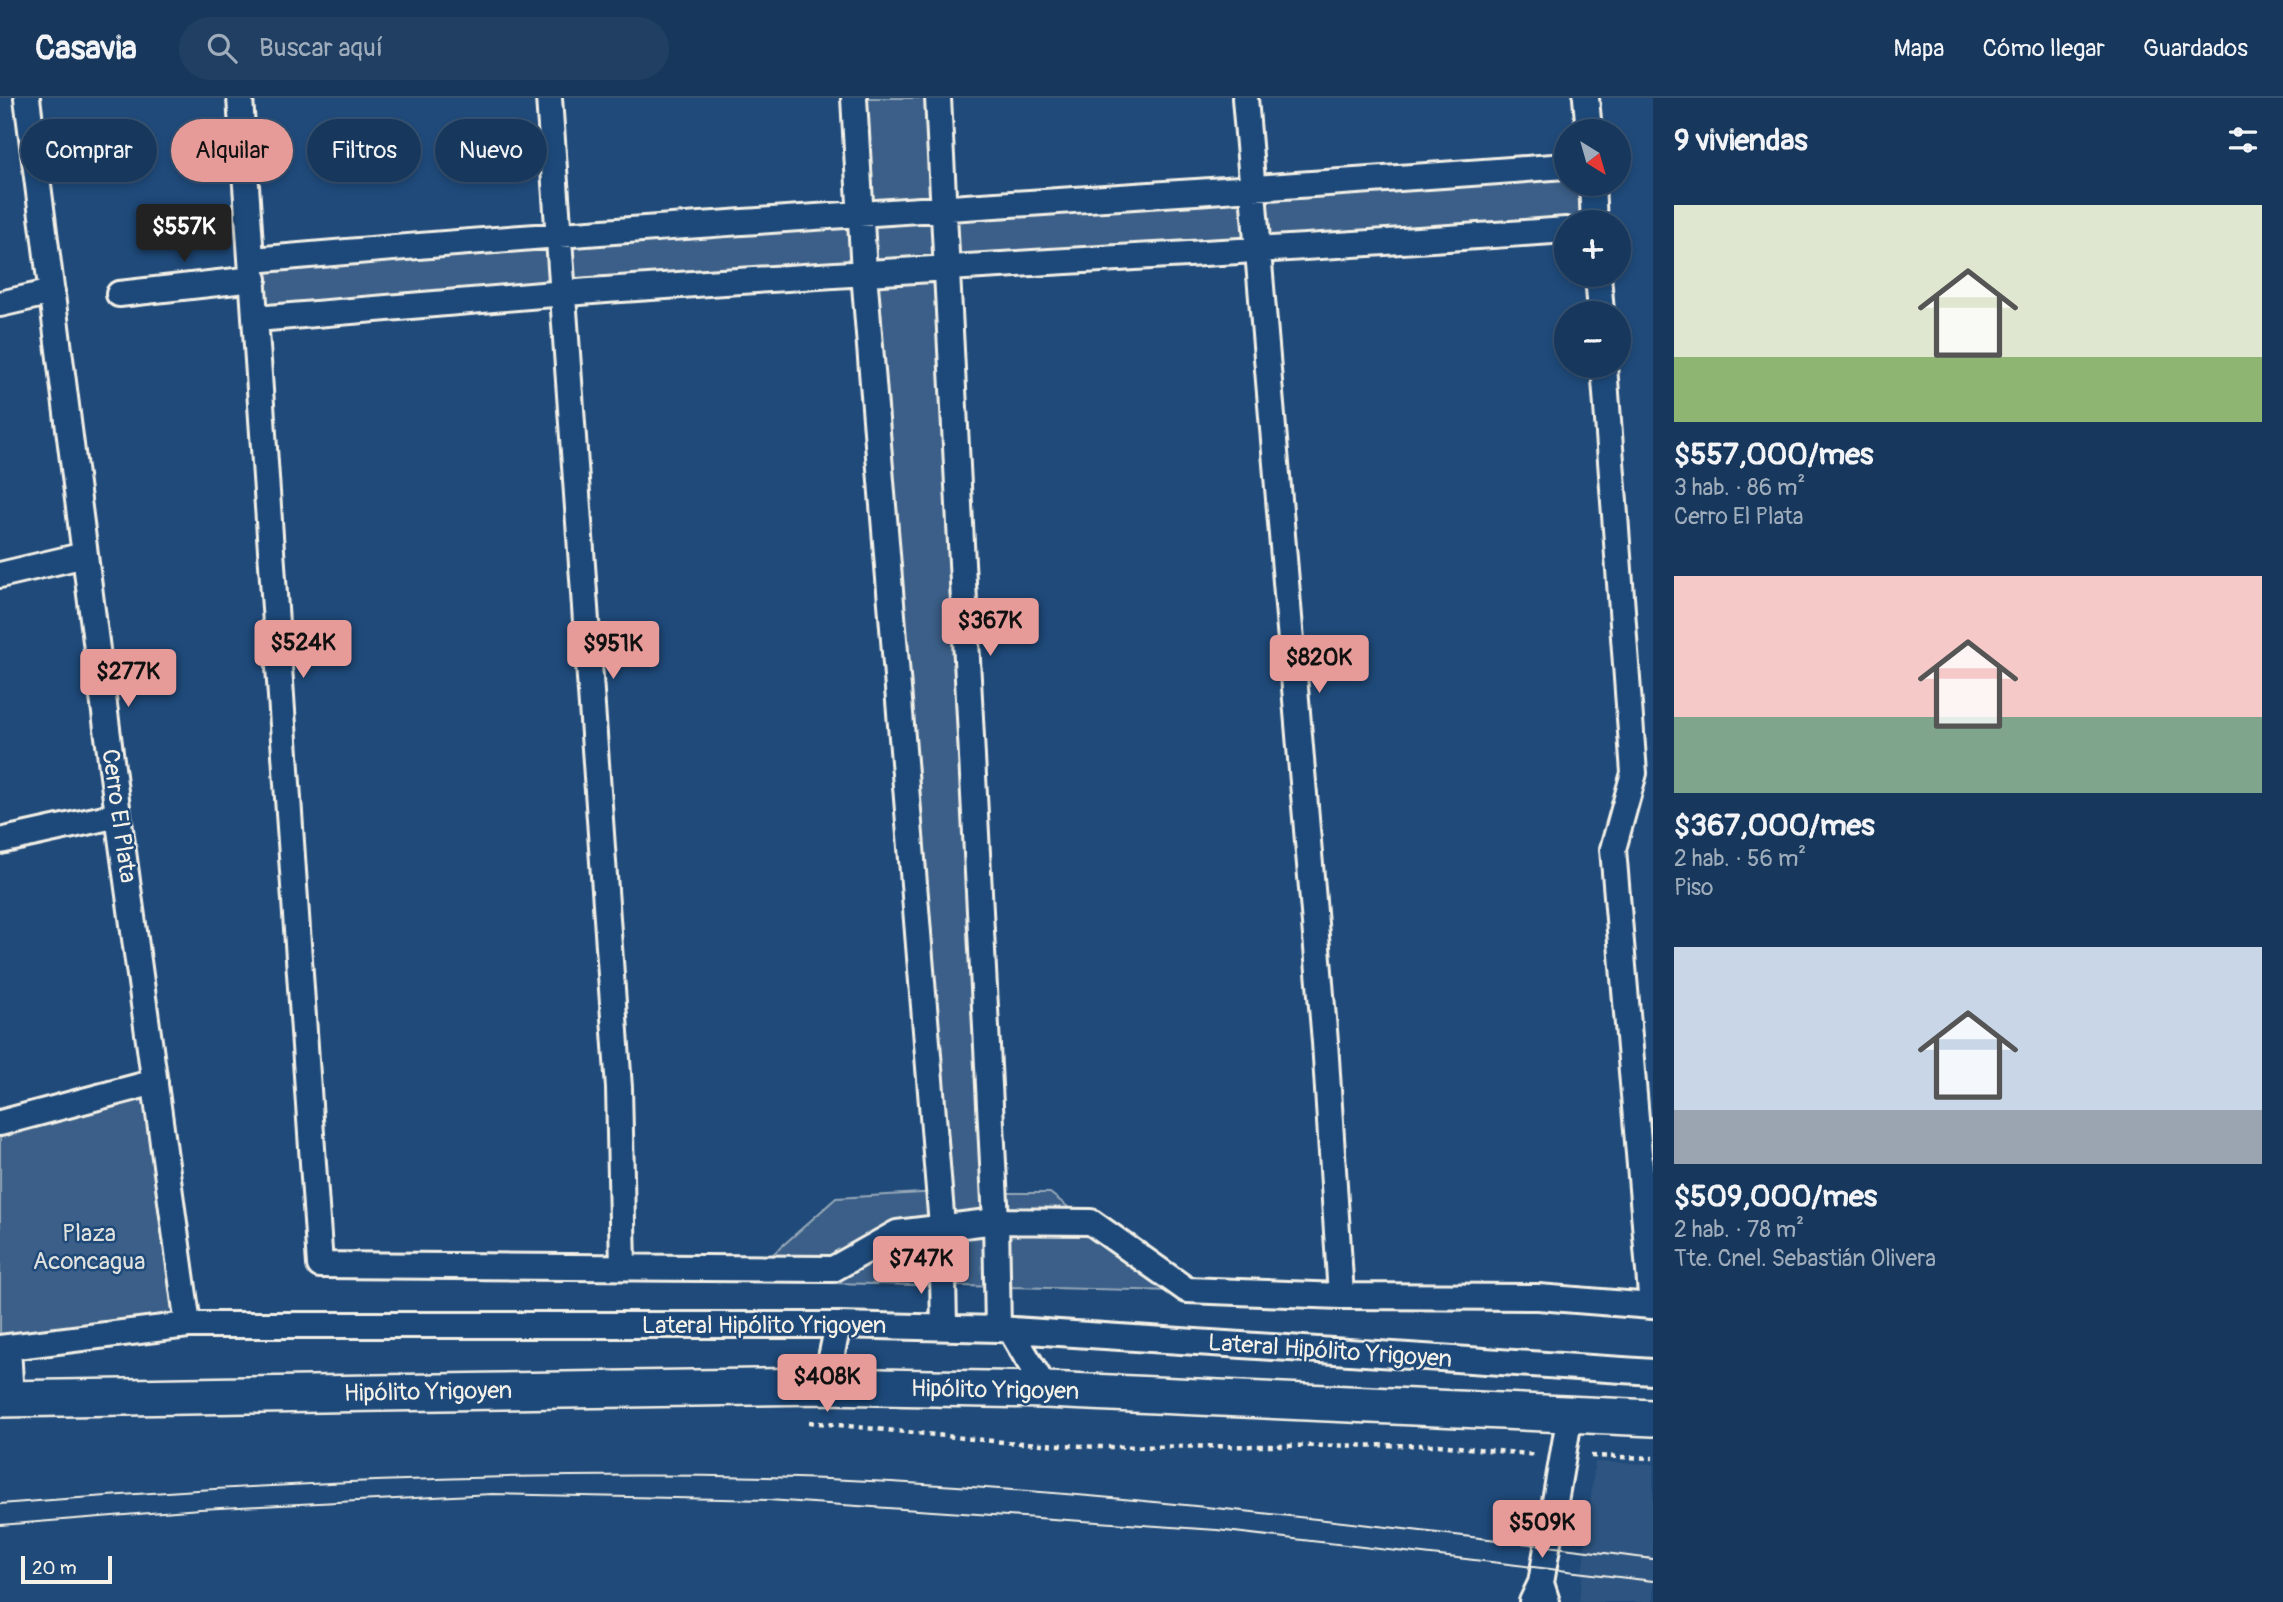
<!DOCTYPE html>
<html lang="es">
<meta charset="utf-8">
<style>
:root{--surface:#17385c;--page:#203f62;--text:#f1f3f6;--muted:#9eacbb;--line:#365272;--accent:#e69b98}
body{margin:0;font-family:Pangolin,sans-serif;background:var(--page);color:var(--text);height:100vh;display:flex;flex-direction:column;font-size:26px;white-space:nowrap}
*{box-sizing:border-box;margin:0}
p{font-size:23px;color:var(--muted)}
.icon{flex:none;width:38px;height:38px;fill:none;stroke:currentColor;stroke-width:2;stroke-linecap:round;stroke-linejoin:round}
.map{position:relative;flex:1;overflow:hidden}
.panel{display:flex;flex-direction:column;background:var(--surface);width:630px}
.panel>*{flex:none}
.hud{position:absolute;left:21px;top:21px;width:665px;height:63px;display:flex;gap:14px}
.needle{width:46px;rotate:143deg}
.fabs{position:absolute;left:1554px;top:21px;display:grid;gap:14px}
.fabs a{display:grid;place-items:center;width:77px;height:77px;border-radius:50%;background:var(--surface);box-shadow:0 4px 10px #0003,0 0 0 2px var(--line);font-size:35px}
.scale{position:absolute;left:21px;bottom:18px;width:91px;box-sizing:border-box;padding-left:7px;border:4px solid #f4f1e8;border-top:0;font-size:19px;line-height:24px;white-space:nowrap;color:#f4f1e8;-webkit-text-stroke:5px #1f4a7a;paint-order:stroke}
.price{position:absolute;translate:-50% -60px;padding:0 16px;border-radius:7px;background:var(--accent);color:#111;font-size:23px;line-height:46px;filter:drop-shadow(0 2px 4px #0008)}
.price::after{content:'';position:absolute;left:50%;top:42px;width:21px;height:16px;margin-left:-10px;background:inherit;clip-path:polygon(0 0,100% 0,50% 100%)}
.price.active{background:#222;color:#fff}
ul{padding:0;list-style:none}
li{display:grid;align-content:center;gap:14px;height:371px;padding:0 21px}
li span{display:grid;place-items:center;height:217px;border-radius:0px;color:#555}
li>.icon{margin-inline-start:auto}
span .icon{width:126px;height:126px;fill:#fffc;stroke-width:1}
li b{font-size:30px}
h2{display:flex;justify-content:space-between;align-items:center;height:84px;padding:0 21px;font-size:30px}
.tag{padding:0 24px;border-radius:32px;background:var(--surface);box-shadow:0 4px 10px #0003,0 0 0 2px var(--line);font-size:24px;line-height:63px}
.tag.active{background:var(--accent);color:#111}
header{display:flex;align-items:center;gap:42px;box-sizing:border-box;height:98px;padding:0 35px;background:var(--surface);border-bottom:2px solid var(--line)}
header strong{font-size:33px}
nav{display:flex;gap:38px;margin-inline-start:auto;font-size:24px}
.search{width:490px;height:63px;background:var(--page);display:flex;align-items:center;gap:18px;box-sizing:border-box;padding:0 24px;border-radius:38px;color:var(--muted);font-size:26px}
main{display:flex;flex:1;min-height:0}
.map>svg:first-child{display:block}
</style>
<header>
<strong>Casavia</strong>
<div class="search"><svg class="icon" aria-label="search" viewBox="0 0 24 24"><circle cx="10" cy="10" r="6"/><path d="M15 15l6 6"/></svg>Buscar aquí</div>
<nav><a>Mapa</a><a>Cómo llegar</a><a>Guardados</a></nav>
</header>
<main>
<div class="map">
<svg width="1653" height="1504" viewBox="0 0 1653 1504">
<rect width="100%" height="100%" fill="#1f4a7a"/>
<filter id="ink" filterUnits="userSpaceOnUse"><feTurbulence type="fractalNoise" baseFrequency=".0143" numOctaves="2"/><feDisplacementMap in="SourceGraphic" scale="14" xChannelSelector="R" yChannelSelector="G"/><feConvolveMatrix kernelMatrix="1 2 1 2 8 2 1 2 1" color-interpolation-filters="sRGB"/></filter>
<g filter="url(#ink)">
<path fill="#2d5581" d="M1595 1364 1653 1366V1504H1579Z"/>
<path fill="#3a5f88" stroke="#97a8b8" stroke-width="2" d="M862 0H931L937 116 1566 74V86H1586L1589 123 941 164 1008 1095H1050L1176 1193 743 1183 836 1100 938 1094 871 169 262 215 259 169 868 123Z
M155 984 188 1227 0 1250V1025Z"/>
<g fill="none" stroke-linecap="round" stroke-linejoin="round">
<g stroke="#f4f1e8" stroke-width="30">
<path id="minor" d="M27 0 118 717 188 1227
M240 0 320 1167 833 1171 897 1135 996 1123 1091 1124 1187 1192 1341 1198 1538 1199 1652 1208 1613 751 1634 675 1604 268
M549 0 619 990 623 1168
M854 0 864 175 942 1128 944 1228
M938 0 996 1123 998 1231
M1245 0 1325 944 1341 1198
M1586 0 1589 33
M1592 86 1594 124
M253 162C690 123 1128 101 1566 68
M1598 177 1601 215
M119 196 254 181
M0 206 52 194
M256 221C359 213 462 203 565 195 899 170 1233 156 1566 132
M0 477 85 457
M0 743 118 717
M0 1025 155 984
M1011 1233 1046 1292
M8 1249 11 1301
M0 1250 188 1227H838L998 1231 1653 1274
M825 1288 838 1227
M1541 1485 1570 1316
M1532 1504 1541 1485 1547 1504"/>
</g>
<g stroke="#f4f1e8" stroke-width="40">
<path id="secondary" d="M0 1301 825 1288 1046 1292 1653 1320"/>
</g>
<path stroke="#f4f1e8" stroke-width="4.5" stroke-dasharray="5 5" stroke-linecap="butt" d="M809 1324 1003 1344 1100 1349 1439 1347 1537 1357
M1591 1358 1653 1360"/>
<use href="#minor" stroke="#1f4a7a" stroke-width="24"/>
<use href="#secondary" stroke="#1f4a7a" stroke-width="35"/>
<path stroke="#f4f1e8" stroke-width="2" d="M0 1406C255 1386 510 1373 766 1379 1063 1387 1358 1425 1653 1461
M0 1427 200 1411 492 1396 768 1402 1217 1432 1653 1483"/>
</g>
</g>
<g text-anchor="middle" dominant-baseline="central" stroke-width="5" stroke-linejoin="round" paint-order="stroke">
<g font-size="24" fill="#f4f1e8" stroke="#1f4a7a">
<text transform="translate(119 718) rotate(82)">Cerro El Plata</text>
<text x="764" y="1227">Lateral Hipólito Yrigoyen</text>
<text transform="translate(1330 1253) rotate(4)">Lateral Hipólito Yrigoyen</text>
<text transform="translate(995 1292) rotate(1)">Hipólito Yrigoyen</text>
<text transform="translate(428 1294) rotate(-1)">Hipólito Yrigoyen</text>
</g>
<g font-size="24" fill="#e1e2de" stroke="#1f4a7a">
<text x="89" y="1135">Plaza<tspan x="89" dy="28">Aconcagua</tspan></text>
</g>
</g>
</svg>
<div class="fabs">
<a><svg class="needle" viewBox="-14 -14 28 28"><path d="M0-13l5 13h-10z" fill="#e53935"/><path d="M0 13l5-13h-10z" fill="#9eacbb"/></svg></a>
<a>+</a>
<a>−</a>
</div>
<div class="scale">20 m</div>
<b class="price active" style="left:184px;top:166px">$557K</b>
<b class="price" style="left:990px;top:560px">$367K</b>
<b class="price" style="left:303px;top:582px">$524K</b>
<b class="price" style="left:613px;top:583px">$951K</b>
<b class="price" style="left:1319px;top:597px">$820K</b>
<b class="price" style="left:128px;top:611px">$277K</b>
<b class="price" style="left:921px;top:1198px">$747K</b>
<b class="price" style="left:827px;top:1316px">$408K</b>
<b class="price" style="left:1542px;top:1462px">$509K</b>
<div class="hud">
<a class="tag">Comprar</a>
<a class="tag active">Alquilar</a>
<a class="tag">Filtros</a>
<a class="tag">Nuevo</a>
</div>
</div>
<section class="panel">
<h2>9 viviendas<svg class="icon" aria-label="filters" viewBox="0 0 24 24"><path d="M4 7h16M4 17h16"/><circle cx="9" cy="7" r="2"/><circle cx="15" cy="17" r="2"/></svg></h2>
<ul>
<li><span style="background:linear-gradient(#dfe7d0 70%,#8fb573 0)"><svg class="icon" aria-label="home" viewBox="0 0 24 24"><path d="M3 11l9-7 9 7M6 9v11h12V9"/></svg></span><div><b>$557,000/mes</b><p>3 hab. · 86 m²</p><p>Cerro El Plata</p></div></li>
<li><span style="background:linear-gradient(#f6c9c9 65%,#7fa58c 0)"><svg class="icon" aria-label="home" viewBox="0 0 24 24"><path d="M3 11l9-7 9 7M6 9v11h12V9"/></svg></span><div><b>$367,000/mes</b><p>2 hab. · 56 m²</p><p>Piso</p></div></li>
<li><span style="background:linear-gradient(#c9d6e8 75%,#9aa5b1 0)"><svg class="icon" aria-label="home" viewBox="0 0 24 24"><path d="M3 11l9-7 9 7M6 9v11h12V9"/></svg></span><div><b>$509,000/mes</b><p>2 hab. · 78 m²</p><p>Tte. Cnel. Sebastián Olivera</p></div></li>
</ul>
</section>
</main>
